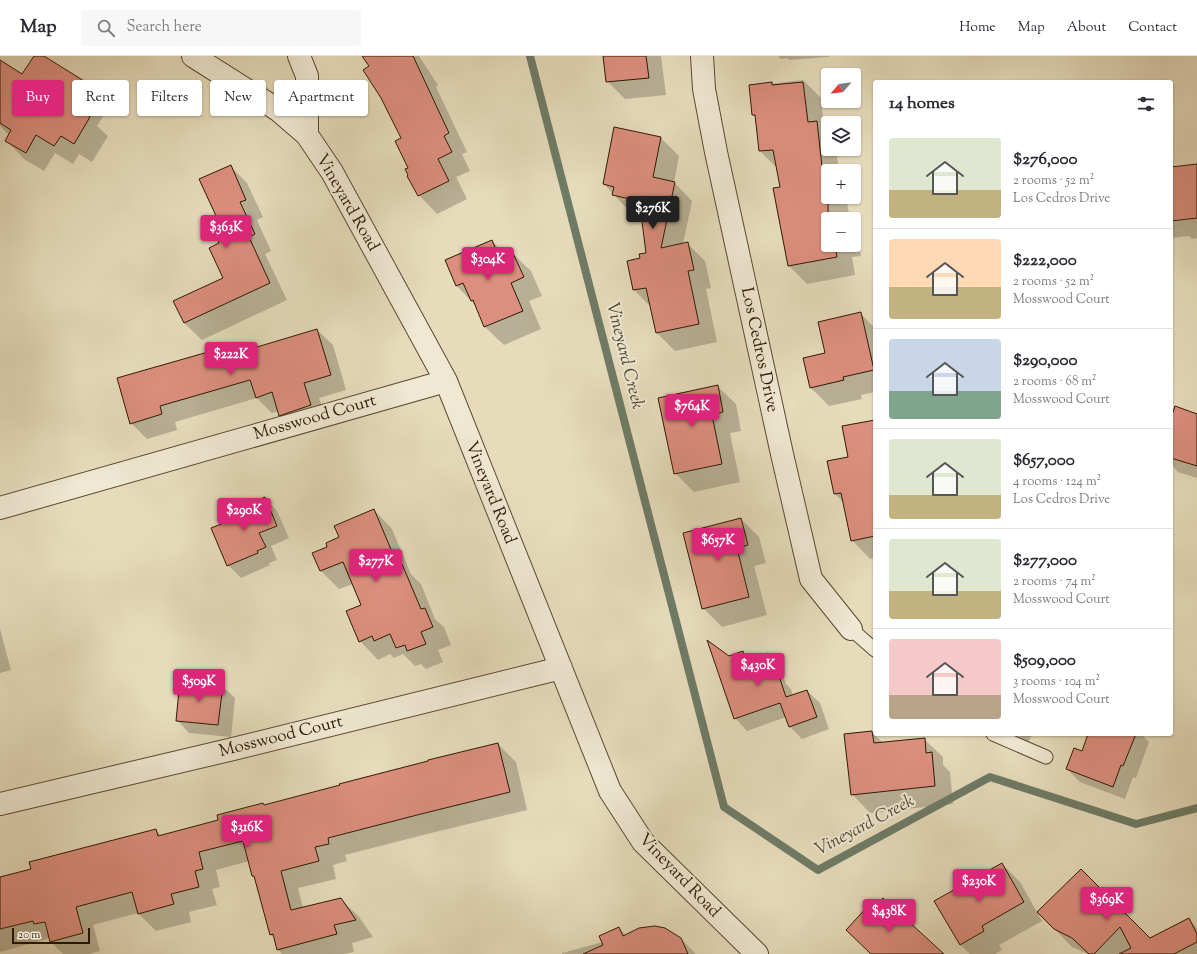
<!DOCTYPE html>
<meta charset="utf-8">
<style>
:root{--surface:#fff;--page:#f7f7f7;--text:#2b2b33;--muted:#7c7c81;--line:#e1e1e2;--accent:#db2777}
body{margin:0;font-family:"Sorts Mill Goudy",serif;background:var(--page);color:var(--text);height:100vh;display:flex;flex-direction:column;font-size:15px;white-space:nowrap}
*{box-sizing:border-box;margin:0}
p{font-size:13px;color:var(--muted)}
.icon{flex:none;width:22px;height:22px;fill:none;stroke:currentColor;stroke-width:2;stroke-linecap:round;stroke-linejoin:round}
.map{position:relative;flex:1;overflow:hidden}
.sheet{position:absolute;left:873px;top:24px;width:300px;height:656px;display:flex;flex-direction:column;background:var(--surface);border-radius:4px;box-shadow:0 1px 3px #0004}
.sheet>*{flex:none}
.top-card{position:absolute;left:12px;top:24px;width:380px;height:36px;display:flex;gap:8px}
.needle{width:26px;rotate:241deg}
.tools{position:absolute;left:821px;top:12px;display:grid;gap:8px}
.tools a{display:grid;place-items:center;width:40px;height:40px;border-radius:4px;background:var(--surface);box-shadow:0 1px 3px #0004;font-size:20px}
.scale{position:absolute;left:12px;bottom:10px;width:78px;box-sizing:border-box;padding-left:4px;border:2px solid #2e1901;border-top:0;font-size:11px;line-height:14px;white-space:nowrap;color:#2e1901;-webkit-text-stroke:3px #efe8d3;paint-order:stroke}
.price{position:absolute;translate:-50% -34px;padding:0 9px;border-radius:4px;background:var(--accent);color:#fff;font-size:13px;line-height:26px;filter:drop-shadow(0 1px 2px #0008)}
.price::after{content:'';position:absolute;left:50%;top:24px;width:12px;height:9px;margin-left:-6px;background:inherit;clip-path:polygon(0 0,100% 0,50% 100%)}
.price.current{background:#222;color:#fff}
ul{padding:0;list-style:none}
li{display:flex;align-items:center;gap:12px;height:100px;padding:0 16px}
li+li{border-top:1px solid var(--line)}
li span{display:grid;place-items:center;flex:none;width:112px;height:80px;border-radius:4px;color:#555}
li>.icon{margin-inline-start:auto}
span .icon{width:48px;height:48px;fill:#fffc;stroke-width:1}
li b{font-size:17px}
h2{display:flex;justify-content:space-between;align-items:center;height:48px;padding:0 16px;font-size:17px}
.tag{padding:0 14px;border-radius:4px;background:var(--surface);box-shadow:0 1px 3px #0004;font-size:14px;line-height:36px}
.tag.current{background:var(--accent);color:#fff}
header{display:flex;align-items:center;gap:24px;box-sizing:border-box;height:56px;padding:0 20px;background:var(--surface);border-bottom:1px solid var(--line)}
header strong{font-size:19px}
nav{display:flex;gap:22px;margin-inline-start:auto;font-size:14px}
.search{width:280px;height:36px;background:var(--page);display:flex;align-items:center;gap:10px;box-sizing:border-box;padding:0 14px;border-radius:4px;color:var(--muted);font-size:15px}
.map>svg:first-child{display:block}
</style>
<header>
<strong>Map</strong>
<div class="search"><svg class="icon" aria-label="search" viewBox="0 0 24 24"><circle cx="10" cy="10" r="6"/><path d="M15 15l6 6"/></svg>Search here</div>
<nav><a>Home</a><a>Map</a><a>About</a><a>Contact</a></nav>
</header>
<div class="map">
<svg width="1197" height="898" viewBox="0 0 1197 898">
<rect width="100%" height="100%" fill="#e6dcbc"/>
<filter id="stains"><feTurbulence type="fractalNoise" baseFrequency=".005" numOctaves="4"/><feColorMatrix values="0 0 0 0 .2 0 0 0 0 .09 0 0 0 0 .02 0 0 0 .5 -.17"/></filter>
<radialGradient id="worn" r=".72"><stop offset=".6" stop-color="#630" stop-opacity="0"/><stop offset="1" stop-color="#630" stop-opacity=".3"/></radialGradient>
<path fill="#0003" d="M35 0H42L92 31 110 49 97 70 108 80 92 106 79 98 73 108 55 97 44 115 24 103 6 84 9 79 0 70V6L23 19Z
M364 0H419L438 29 436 31 467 96 462 98 470 115 456 121 467 143 437 158 419 139 409 112 402 82 370 10Z
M604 0H661L666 39 625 43 607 25Z
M778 0H829V1L789 4 788 2 781 3Z
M803 24 821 42 824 73 828 77V93H836L839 115H828V141H846L850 163H828V189H854V175L856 177 861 200 852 201 855 219 807 228 789 210 782 131 778 113 760 95 757 62 753 59 750 30Z
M615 72 661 82 679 100 674 126 692 145 683 188 687 187 705 205 711 232 706 233 717 286 675 295 657 277 651 251 634 234 641 203 647 198 642 159 631 157 604 128Z
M1197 109V182L1192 183 1189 180 1171 182V112Z
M230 110 247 127 263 161 257 164 271 195 265 198 287 244 202 284 184 267 224 223 218 163Z
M492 185 506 199 512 197 531 215 542 240 529 245 541 273 504 289 485 271 476 250 457 230Z
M860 257 875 272V336L861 339 862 343 829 350 811 332 826 298Z
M317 274 333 289 346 334 319 342 327 365 296 375 280 359 279 355 272 357 257 342 175 366 177 374 147 383 131 367 214 295 222 302Z
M717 330 736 348 741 375 730 377 740 426 694 436 675 417Z
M1197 359V422L1178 416 1171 408V365Z
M875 365V502L870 503 852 484 844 447 835 438 849 402Z
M265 442 277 455 289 482 271 490 277 504 269 507 270 509 241 522 228 509 235 464Z
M374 454 392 473 411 518 421 528 435 563 444 571 451 589 438 594 443 606 426 613 421 608 415 610 403 598 394 602 390 598 378 604 360 585 362 549 353 528 339 533 321 515 314 497 328 491Z
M741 463 759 481 766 507 754 510 767 559 722 571 703 552Z
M0 573 11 614 0 617Z
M743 596 751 604 768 599 780 611 786 628 791 633 793 640 807 635 820 647 829 673 802 683 790 671 786 661 747 675 735 662 729 601Z
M222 630 235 642 231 681 189 677 177 664Z
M872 676 883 687 924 683 943 701V709L950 716 953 748 870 757 852 738Z
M1015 678H1033L1028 686Z
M1089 678H1141L1149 686 1136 722 1133 721 1125 743 1080 726 1067 713 1082 696Z
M498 688 516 706 527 754 439 775 345 799 347 805 333 809 336 823 298 832 303 852 341 843 359 861 373 881 352 887 354 896 345 898H282L278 893 275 882 271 879 256 823 253 820 249 805 216 814 220 831 212 833 217 849 189 856 191 866 156 875 138 857 93 869 100 895 89 898H63L50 885V882L0 896V822L32 814 156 774 162 780 219 765 265 750Z
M1002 808 1020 826 1042 865 999 889 1002 894 995 898H970L961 889 936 846Z
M1081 815 1150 883 1188 863 1197 872V898H1088L1072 891 1038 856Z
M619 872 626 879 680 882 696 898H562V897L603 886Z"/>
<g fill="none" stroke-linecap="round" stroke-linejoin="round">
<path stroke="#6e7b66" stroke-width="8" d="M530 0 724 751 818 814 990 721 1136 768 1197 752"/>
</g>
<path fill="#dc8f7e" stroke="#2e1901" d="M34 0H44L92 30 78 53 90 61 74 88 61 80 54 90 36 79 26 97 5 85 11 74 0 67V4L22 18Z
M362 0H413L449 77 444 80 452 96 438 103 449 125 418 140 407 120 408 119 405 113 408 112 395 85 401 82 381 42 363 14 369 10Z
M603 0H646L649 22 606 26Z
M772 26V29L803 26 808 66 817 65 823 120 828 119V160L830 159 831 163H828V189H835L837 201 788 210 773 132 780 131 773 94 759 95 755 59H752L749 29Z
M614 71 661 81 653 121 675 126 661 192 688 186 694 214 688 215 699 268 656 277 646 232 633 234 627 205 640 202 639 198 646 197 640 150 634 149 635 144 612 139 614 131 603 128Z
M1197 108V162L1171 165V111Z
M231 109 246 144 240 146 255 178 249 181 270 227 184 267 173 245 223 222 209 192 219 187 209 166 217 162 199 123Z
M492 184 499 201 512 195 524 221 511 227 523 255 484 271 473 244 471 245 463 227 456 230 445 204Z
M861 256 874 314 843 321 844 324 810 332 803 302 825 297 818 266Z
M317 273 331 319 304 327 311 349 279 360 272 336 256 342 250 324 160 350 162 358 130 368 117 322 215 294 217 303Z
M718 329 723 356 712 359 722 408 674 418 658 342Z
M1175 350 1197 358V410L1171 402V362Z
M875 364V480L851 485 841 437 834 438 827 405 848 401 842 370Z
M265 441 277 470 259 477 266 491 257 495 258 497 227 510 211 472 234 463 233 460 248 454 246 449Z
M374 453 398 510 402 508 421 553 425 552 433 571 421 576 426 588 407 595 405 589 396 592 390 578 374 585 372 580 359 586 346 555 361 549 343 506 320 515 312 497 327 491 326 487 339 481 334 470Z
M741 462 748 489 737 492 749 541 702 553 683 477Z
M707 584 729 600 743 595 747 605 768 597 776 621 779 620 786 641 807 634 817 661 789 671 780 647 734 663Z
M180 624 223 629 218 669 176 665Z
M872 675 874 687 925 682 926 697 932 696 935 730 851 739 844 678Z
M1088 678H1136L1123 710 1121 709 1113 731 1066 713 1074 692 1082 695Z
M498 687 510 736 421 758 328 782 329 788 315 791 319 805 281 815 291 854 341 842 356 864 334 869 337 878 277 894 273 878 270 879 254 820H252L243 785 199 796 203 813 195 815 199 831 171 838 174 848 138 858 132 836 76 851 83 877 50 886 45 866 34 868 33 865 0 873V821L31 813 29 806 156 773 158 780 218 764 217 759 263 747 264 749 340 729 339 728 428 705V704Z
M1002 807 1024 846 982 870 984 875 960 889 934 845Z
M1081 813 1150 882 1189 862 1197 878V886L1174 898H1119L1131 892 1120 871 1094 898H1089L1072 882 1054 873 1037 856Z
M883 842 944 898H871L846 874 868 850 872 853Z
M655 870 665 872 681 882 688 898H583L603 889 599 880 619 871 623 880 639 872Z"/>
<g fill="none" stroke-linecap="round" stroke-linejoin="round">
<g stroke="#5c4a30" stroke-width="15">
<path id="lane" d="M851 573 875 594
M993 678 1046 701"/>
</g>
<g stroke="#5c4a30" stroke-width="24">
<path id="street" d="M193 0 278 54 307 79 332 116 446 325 610 735 643 786 757 898
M299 0 307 20V79
M702 0 704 33 716 96 782 398 811 523 851 573
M0 452 446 325
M0 748 229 694 561 612"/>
</g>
<use href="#lane" stroke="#efe8d3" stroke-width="13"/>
<use href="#street" stroke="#efe8d3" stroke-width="22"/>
</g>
<g text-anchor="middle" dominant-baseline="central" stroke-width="4" stroke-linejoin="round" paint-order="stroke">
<g font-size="17" fill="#2e1901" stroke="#efe8d3">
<text transform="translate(347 147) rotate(60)">Vineyard Road</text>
<text transform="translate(759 294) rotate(78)">Los Cedros Drive</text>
<text transform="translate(315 362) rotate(-16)">Mosswood Court</text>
<text transform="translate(490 437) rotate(68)">Vineyard Road</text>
<text transform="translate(281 681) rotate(-14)">Mosswood Court</text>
<text transform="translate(679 820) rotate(46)">Vineyard Road</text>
</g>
<g font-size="18" font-style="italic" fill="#4e4a34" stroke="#efe8d3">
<text transform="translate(624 300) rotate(76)">Vineyard Creek</text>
<text transform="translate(865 770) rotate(-28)">Vineyard Creek</text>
</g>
</g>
<rect width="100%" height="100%" filter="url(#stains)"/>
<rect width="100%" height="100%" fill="url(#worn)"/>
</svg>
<div class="tools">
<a><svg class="needle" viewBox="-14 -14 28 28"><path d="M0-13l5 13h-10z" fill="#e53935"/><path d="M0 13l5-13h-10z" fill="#7c7c81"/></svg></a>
<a><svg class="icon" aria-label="layers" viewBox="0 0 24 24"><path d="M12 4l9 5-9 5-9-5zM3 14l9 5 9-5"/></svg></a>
<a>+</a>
<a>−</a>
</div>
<div class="scale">20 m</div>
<b class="price current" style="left:653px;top:174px">$276K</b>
<b class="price" style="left:226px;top:193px">$363K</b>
<b class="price" style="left:488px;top:225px">$304K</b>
<b class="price" style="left:231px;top:320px">$222K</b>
<b class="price" style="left:692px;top:372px">$764K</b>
<b class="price" style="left:244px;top:476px">$290K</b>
<b class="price" style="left:718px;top:506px">$657K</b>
<b class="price" style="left:376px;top:527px">$277K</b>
<b class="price" style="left:758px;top:631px">$430K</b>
<b class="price" style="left:199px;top:647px">$509K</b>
<b class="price" style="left:247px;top:793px">$316K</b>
<b class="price" style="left:979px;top:847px">$230K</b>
<b class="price" style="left:1107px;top:865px">$369K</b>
<b class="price" style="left:889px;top:877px">$438K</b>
<div class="top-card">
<a class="tag current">Buy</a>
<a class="tag">Rent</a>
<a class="tag">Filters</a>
<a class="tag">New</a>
<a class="tag">Apartment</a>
</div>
<section class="sheet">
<h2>14 homes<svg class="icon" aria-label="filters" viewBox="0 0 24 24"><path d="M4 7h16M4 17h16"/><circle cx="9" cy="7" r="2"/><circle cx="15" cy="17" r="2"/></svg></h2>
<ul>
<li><span style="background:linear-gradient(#dfe7d0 65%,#c2b280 0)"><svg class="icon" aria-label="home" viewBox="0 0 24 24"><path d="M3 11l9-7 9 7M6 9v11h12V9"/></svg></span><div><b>$276,000</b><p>2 rooms · 52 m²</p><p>Los Cedros Drive</p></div></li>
<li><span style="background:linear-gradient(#ffd9b3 60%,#c2b280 0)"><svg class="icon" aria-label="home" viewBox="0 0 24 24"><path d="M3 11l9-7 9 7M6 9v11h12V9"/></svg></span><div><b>$222,000</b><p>2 rooms · 52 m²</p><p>Mosswood Court</p></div></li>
<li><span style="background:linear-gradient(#c9d6e8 65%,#7fa58c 0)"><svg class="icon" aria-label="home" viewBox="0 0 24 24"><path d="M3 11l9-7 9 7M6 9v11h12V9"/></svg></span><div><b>$290,000</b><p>2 rooms · 68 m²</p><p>Mosswood Court</p></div></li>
<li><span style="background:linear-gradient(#dfe7d0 70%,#c2b280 0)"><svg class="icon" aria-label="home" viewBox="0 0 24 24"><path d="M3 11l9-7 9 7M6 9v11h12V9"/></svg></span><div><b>$657,000</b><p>4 rooms · 124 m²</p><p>Los Cedros Drive</p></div></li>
<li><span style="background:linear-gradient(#dfe7d0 65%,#c2b280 0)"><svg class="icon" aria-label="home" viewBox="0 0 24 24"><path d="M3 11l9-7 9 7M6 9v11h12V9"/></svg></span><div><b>$277,000</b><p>2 rooms · 74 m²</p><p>Mosswood Court</p></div></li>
<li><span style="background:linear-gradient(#f6c9c9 70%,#b9a48a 0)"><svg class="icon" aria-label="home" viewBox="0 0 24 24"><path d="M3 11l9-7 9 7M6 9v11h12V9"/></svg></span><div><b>$509,000</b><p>3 rooms · 104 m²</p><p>Mosswood Court</p></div></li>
</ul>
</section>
</div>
